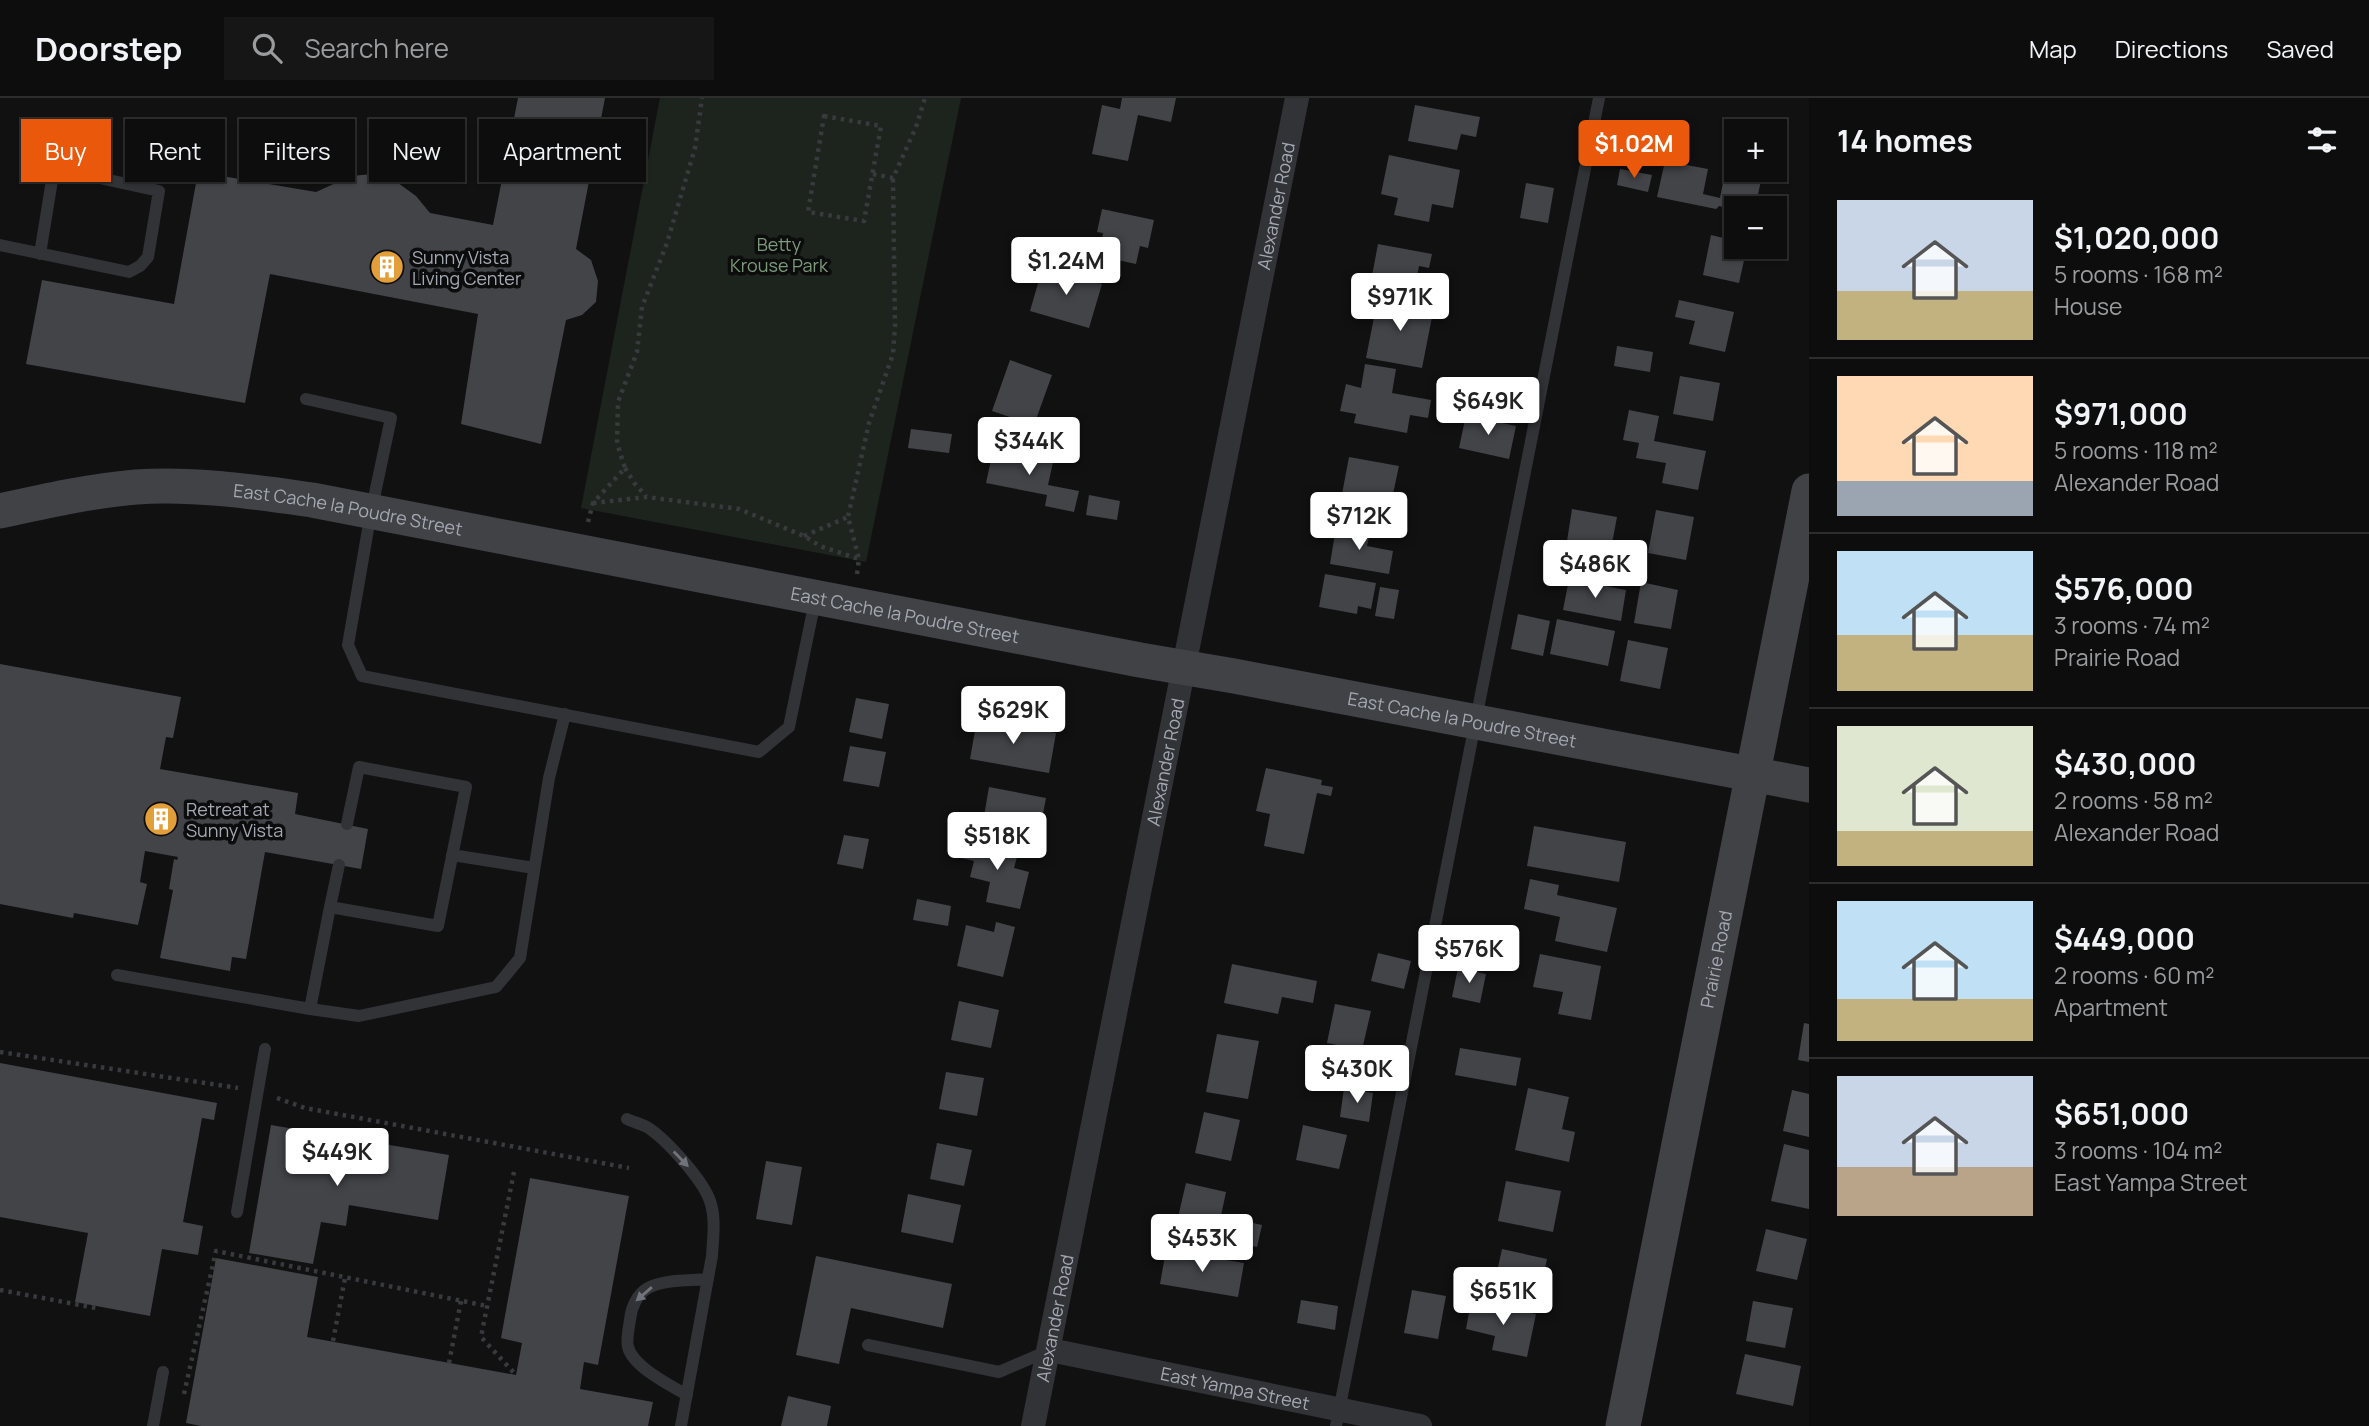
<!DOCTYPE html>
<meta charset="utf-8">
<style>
:root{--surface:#0d0d0e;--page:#161617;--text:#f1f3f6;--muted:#9a9c9e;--line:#2d2d2e;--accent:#ea580c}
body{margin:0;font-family:Manrope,sans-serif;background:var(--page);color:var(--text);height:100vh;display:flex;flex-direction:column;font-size:26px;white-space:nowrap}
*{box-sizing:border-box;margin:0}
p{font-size:23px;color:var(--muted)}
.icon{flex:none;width:38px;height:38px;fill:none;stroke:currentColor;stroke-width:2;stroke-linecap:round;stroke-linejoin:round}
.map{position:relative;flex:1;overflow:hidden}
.side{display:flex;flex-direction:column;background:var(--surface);width:560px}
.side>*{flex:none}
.hud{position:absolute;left:21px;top:21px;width:665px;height:63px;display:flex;gap:14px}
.buttons{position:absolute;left:1724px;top:21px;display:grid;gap:14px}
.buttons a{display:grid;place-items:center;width:63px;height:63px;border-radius:0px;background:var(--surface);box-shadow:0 2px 5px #0004,0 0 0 2px var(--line);font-size:35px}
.price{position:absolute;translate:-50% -60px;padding:0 16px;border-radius:7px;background:#fff;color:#222;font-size:23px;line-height:46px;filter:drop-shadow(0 2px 4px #0008)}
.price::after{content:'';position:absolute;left:50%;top:42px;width:21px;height:16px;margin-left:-10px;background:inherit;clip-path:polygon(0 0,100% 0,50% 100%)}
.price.on{background:var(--accent);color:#fff}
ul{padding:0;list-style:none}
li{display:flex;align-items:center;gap:21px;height:175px;padding:0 28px}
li+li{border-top:2px solid var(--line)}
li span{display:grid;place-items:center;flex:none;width:196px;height:140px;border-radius:0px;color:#555}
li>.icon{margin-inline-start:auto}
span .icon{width:84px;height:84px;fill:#fffc;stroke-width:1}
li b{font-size:30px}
h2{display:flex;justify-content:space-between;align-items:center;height:84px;padding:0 28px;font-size:30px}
.chip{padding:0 24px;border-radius:0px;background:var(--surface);box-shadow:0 2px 5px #0004,0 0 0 2px var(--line);font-size:24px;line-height:63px}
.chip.on{background:var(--accent);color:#fff}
header{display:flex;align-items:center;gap:42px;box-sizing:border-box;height:98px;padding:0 35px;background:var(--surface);border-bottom:2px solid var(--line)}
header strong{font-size:33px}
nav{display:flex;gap:38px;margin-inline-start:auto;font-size:24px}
.search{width:490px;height:63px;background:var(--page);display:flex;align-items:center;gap:18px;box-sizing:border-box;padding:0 24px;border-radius:0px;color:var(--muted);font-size:26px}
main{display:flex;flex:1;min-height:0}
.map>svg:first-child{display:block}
</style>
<header>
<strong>Doorstep</strong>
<div class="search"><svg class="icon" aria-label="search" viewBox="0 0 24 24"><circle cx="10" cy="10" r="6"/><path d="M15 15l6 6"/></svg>Search here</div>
<nav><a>Map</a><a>Directions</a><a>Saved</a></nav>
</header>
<main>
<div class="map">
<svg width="1809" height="1328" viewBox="0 0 1809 1328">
<rect width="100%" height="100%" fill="#111112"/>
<path fill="#1d241e" d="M660 0H961L866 464 581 410Z"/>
<path fill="#424448" d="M518 0H605L576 151 591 162 598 183 596 204 582 217 566 222 541 346 461 326 478 216 270 176 245 305 26 266 42 182 174 206 198 74 316 94 351 78 373 76 394 82 416 98 430 115 493 127Z
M1122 0H1176L1171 24 1138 17 1128 63 1092 56 1102 7 1120 11Z
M1415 7 1480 19 1476 39 1461 36 1457 52 1408 43Z
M1389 57 1460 72 1453 110 1432 106 1429 124 1394 117 1398 100 1381 96Z
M1665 63 1708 71 1703 96 1720 100 1726 70 1762 78 1755 110H1736V112L1719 108 1716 111 1657 99Z
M1620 71 1652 77 1648 94 1617 87Z
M1526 85 1554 90 1548 125 1520 120Z
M1102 111 1154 122 1148 150 1140 148 1136 166 1099 158 1103 135 1097 134Z
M1711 137 1736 143V149H1747L1739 185 1703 177Z
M1378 146 1432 156 1429 170 1419 168 1415 191 1371 183Z
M1043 168 1102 186 1089 230 1030 213Z
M1378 199 1434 209 1422 270 1366 260Z
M1679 202 1734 214 1725 254 1689 246 1695 223 1675 219Z
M1617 248 1653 254 1650 274 1614 268Z
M1010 262 1052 277 1034 327 992 313Z
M1365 266 1396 271 1392 295 1431 302 1428 320 1410 317 1407 335 1354 325 1356 316 1340 313 1346 286 1361 290Z
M1680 278 1720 285 1713 323 1673 316Z
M1629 312 1659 318 1654 343 1706 353 1698 392 1662 385 1666 365 1636 360 1639 345 1623 342Z
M1466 317 1516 328 1509 361 1459 350Z
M911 331 952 336 949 355 908 350Z
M994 348 1054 360 1048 387 1079 393 1074 414 1045 408 1047 397 986 385Z
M1349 359 1399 368 1391 405 1342 396Z
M1089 397 1120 403 1117 422 1086 417Z
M1572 411 1617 419 1611 451 1567 443Z
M1656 412 1694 419 1686 462 1648 455Z
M1336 429 1370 435 1367 448 1393 453 1389 476 1330 466Z
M1325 476 1376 485 1371 511 1358 508 1357 516 1319 509Z
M1569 481 1626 492 1621 523 1563 512Z
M1641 484 1678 492 1671 531 1634 525Z
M1380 489 1399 492 1394 521 1375 518Z
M1518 516 1550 523 1543 558 1511 551Z
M1557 521 1615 533 1608 568 1550 556Z
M1628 542 1668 550 1660 591 1620 583Z
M0 566 181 599 173 640 166 639 160 671 298 695 295 716 368 731 361 771 265 754 246 861 232 859 230 873 160 860 173 792 169 791 174 761 177 762 178 759 145 753 140 784 147 786 138 827 74 815 73 820 0 806Z
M856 600 889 606 882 641 849 634Z
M977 621 1056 635 1049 675 970 661Z
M850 648 886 654 879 689 843 683Z
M1266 670 1322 682 1321 687 1333 689 1331 698 1317 695 1304 756 1264 748 1270 716 1256 713Z
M989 689 1046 700 1038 742 999 734 1002 721 984 718Z
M1534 728 1626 744 1619 784 1527 768Z
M844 737 869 741 863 771 837 766Z
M966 740 1019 752 1014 770 1029 774 1020 811 986 804 990 784 970 779 974 763 961 760Z
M1530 781 1559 787 1557 797 1617 810 1607 854 1555 843 1560 819 1524 811Z
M917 801 951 808 948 828 913 822Z
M996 824 1015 829 1003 879 957 868 966 827 994 834Z
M1378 855 1411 863 1404 891 1371 883Z
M1540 856 1601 868 1591 922 1558 916 1563 894 1533 889Z
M1232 866 1317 883 1313 905 1282 899 1278 916 1224 905Z
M1458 870 1486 876 1480 905 1452 899Z
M959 903 999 912 991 950 951 942Z
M1335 906 1371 913 1362 952 1327 945Z
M1804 925 1809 926V964L1798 962Z
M1217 936 1259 943 1248 1001 1206 994Z
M1460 950 1521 960 1516 988 1455 977Z
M0 965 217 1005 214 1022 202 1020 183 1124 203 1128 198 1157 162 1151 150 1218 75 1204 88 1135 0 1119Z
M946 974 984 980 977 1018 939 1011Z
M1344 990 1373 995 1369 1024 1340 1019Z
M1528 990 1569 999 1562 1031 1575 1034 1569 1064 1515 1052Z
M1792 992 1809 996V1039L1783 1033Z
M1204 1014 1240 1022 1231 1063 1195 1055Z
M271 1027 449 1057 438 1122 349 1107 346 1128 321 1124 313 1166 249 1155Z
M1303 1027 1347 1037 1339 1071 1296 1062Z
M937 1045 972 1052 964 1088 930 1081Z
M1784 1046 1809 1052V1111L1771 1103Z
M766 1063 802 1069 792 1127 756 1121Z
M530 1080 629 1098 598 1267 584 1264 580 1291 653 1304 648 1328H201L186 1325 216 1160 318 1179 307 1239 516 1277 522 1245 501 1240Z
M1506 1083 1561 1093 1553 1134 1498 1123Z
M1186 1085 1226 1094 1221 1118 1262 1127 1257 1149 1175 1132Z
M908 1096 961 1107 953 1145 901 1134Z
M1766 1131 1807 1141 1797 1182 1756 1173Z
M1502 1151 1547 1161 1538 1202 1493 1192Z
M1166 1152 1244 1165 1238 1199 1160 1186Z
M816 1158 952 1186 943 1230 851 1210 839 1266 796 1257Z
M1412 1192 1446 1198 1438 1241 1404 1235Z
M1301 1202 1338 1208 1335 1232 1297 1225Z
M1471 1203 1536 1216 1527 1259 1492 1252 1495 1238 1466 1231Z
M1753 1203 1793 1210 1785 1250 1746 1243Z
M1745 1256 1801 1268 1793 1308 1736 1296Z
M788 1298 831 1308 827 1328H781Z"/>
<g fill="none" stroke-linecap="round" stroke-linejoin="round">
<path stroke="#383a3e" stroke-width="4.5" stroke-dasharray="3.5 5" stroke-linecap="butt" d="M824 18 881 28 864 123 808 114Z
M873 76 893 80 916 29 925 0
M625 370 635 386 646 398
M593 405 647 399 739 411 804 438 820 448 859 461
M588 424 593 405 625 370 617 345 618 304 637 254 642 209 667 145 695 50 702 0
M804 438 848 419
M857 476 859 461 848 419 869 325 893 256 895 228 893 80
M0 954 238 990
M277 1000 305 1010 629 1070
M514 1074 481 1239 516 1277
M0 1192 96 1210
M333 1243 345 1180
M449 1265 461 1203
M184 1296 216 1153 487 1208"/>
<path stroke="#323337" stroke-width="12" d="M0 147 129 174 140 168 148 159 159 93 54 70 40 156
M306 301 391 320 371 414 348 547 362 578 759 654 789 629 815 503
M347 726 359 669 466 689 438 828 330 809 310 911 359 918 496 889 520 860 549 680 565 616
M452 757 534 770
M330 809 339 767
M117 877 310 911
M627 1021C633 1024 641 1026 647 1029 666 1041 703 1082 710 1103 716 1120 713 1140 712 1158L681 1328
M237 1114 265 951
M868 1247 999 1274 1050 1252
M687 1297C670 1287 633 1269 628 1249 626 1242 629 1229 630 1222 631 1210 637 1196 648 1190 664 1181 691 1183 708 1181
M153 1328 163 1274
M1336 1328 1599 0"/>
<g stroke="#323337" stroke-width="24">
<path id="s1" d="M1050 1252 1420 1328"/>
<path id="s2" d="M1033 1328 1297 0"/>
</g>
<g stroke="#404246" stroke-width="35">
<path id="s3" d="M0 413C45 403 90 393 136 389 195 385 255 394 312 402L1140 562 1234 578 1809 687"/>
<path id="s4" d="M1623 1328 1809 393"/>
</g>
</g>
<defs><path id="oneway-solid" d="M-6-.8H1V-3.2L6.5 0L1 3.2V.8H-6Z" transform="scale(1.75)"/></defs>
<g fill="#70737b">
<use href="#oneway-solid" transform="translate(681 1061) rotate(46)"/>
<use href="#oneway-solid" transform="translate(644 1196) rotate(139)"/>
</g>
<defs>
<g id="building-disc" transform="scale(1.75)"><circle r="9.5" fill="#e29e38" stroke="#0c0c0d"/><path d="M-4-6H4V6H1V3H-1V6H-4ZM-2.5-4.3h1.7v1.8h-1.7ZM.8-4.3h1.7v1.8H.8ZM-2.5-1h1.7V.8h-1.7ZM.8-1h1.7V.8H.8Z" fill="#fff"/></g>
</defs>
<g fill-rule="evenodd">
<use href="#building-disc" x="387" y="169"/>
<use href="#building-disc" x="161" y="721"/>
</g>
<g text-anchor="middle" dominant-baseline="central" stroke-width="7" stroke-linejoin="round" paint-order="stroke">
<g font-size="18" fill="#a3a8b2" stroke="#0c0c0d">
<text stroke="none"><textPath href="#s2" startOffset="1244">Alexander Road</textPath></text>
<text stroke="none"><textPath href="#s3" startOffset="352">East Cache la Poudre Street</textPath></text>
<text stroke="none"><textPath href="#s3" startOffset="919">East Cache la Poudre Street</textPath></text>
<text stroke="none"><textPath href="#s3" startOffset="1486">East Cache la Poudre Street</textPath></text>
<text stroke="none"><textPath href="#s2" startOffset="677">Alexander Road</textPath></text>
<text stroke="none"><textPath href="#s4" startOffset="476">Prairie Road</textPath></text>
<text stroke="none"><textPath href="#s2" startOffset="110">Alexander Road</textPath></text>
<text stroke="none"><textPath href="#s1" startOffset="189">East Yampa Street</textPath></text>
</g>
<g font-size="18" fill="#7b9b7b" stroke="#0c0c0d">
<text x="779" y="146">Betty<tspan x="779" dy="21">Krouse Park</tspan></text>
</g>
<g font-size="18" fill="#a3a8b2" stroke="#0c0c0d" text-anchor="start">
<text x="412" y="159">Sunny Vista<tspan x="412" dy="21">Living Center</tspan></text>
<text x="186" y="711">Retreat at<tspan x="186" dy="21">Sunny Vista</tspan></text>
</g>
</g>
</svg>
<div class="buttons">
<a>+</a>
<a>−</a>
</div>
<b class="price on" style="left:1634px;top:82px">$1.02M</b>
<b class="price" style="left:1066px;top:199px">$1.24M</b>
<b class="price" style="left:1400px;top:235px">$971K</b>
<b class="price" style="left:1488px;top:339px">$649K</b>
<b class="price" style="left:1029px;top:379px">$344K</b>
<b class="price" style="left:1359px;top:454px">$712K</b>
<b class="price" style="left:1595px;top:502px">$486K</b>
<b class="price" style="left:1013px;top:648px">$629K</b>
<b class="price" style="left:997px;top:774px">$518K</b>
<b class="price" style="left:1469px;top:887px">$576K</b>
<b class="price" style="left:1357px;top:1007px">$430K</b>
<b class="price" style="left:337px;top:1090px">$449K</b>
<b class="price" style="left:1202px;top:1176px">$453K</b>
<b class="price" style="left:1503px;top:1229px">$651K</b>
<div class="hud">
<a class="chip on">Buy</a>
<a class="chip">Rent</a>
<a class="chip">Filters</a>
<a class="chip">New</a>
<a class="chip">Apartment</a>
</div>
</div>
<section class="side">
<h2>14 homes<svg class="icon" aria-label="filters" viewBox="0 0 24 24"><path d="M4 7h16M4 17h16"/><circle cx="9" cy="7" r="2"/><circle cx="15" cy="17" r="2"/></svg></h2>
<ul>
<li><span style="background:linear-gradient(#c9d6e8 65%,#c2b280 0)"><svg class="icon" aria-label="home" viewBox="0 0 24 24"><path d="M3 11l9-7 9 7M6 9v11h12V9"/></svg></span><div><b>$1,020,000</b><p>5 rooms · 168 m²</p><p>House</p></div></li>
<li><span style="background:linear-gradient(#ffd9b3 75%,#9aa5b1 0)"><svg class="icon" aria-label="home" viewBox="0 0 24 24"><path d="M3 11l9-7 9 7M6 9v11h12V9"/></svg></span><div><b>$971,000</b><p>5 rooms · 118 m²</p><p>Alexander Road</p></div></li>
<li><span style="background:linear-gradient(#bfe0f5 60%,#c2b280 0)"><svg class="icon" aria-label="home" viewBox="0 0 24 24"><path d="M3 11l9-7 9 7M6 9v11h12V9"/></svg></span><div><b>$576,000</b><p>3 rooms · 74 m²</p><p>Prairie Road</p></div></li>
<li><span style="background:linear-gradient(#dfe7d0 75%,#c2b280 0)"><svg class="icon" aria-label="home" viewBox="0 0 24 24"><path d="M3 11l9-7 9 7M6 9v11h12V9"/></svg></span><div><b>$430,000</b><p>2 rooms · 58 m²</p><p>Alexander Road</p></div></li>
<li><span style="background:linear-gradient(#bfe0f5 70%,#c2b280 0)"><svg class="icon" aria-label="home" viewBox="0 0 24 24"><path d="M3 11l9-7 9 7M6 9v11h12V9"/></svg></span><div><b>$449,000</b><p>2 rooms · 60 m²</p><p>Apartment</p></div></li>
<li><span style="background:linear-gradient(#c9d6e8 65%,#b9a48a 0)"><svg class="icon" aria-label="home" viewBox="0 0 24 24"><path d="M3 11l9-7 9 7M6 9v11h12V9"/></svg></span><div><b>$651,000</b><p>3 rooms · 104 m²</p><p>East Yampa Street</p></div></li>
</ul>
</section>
</main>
